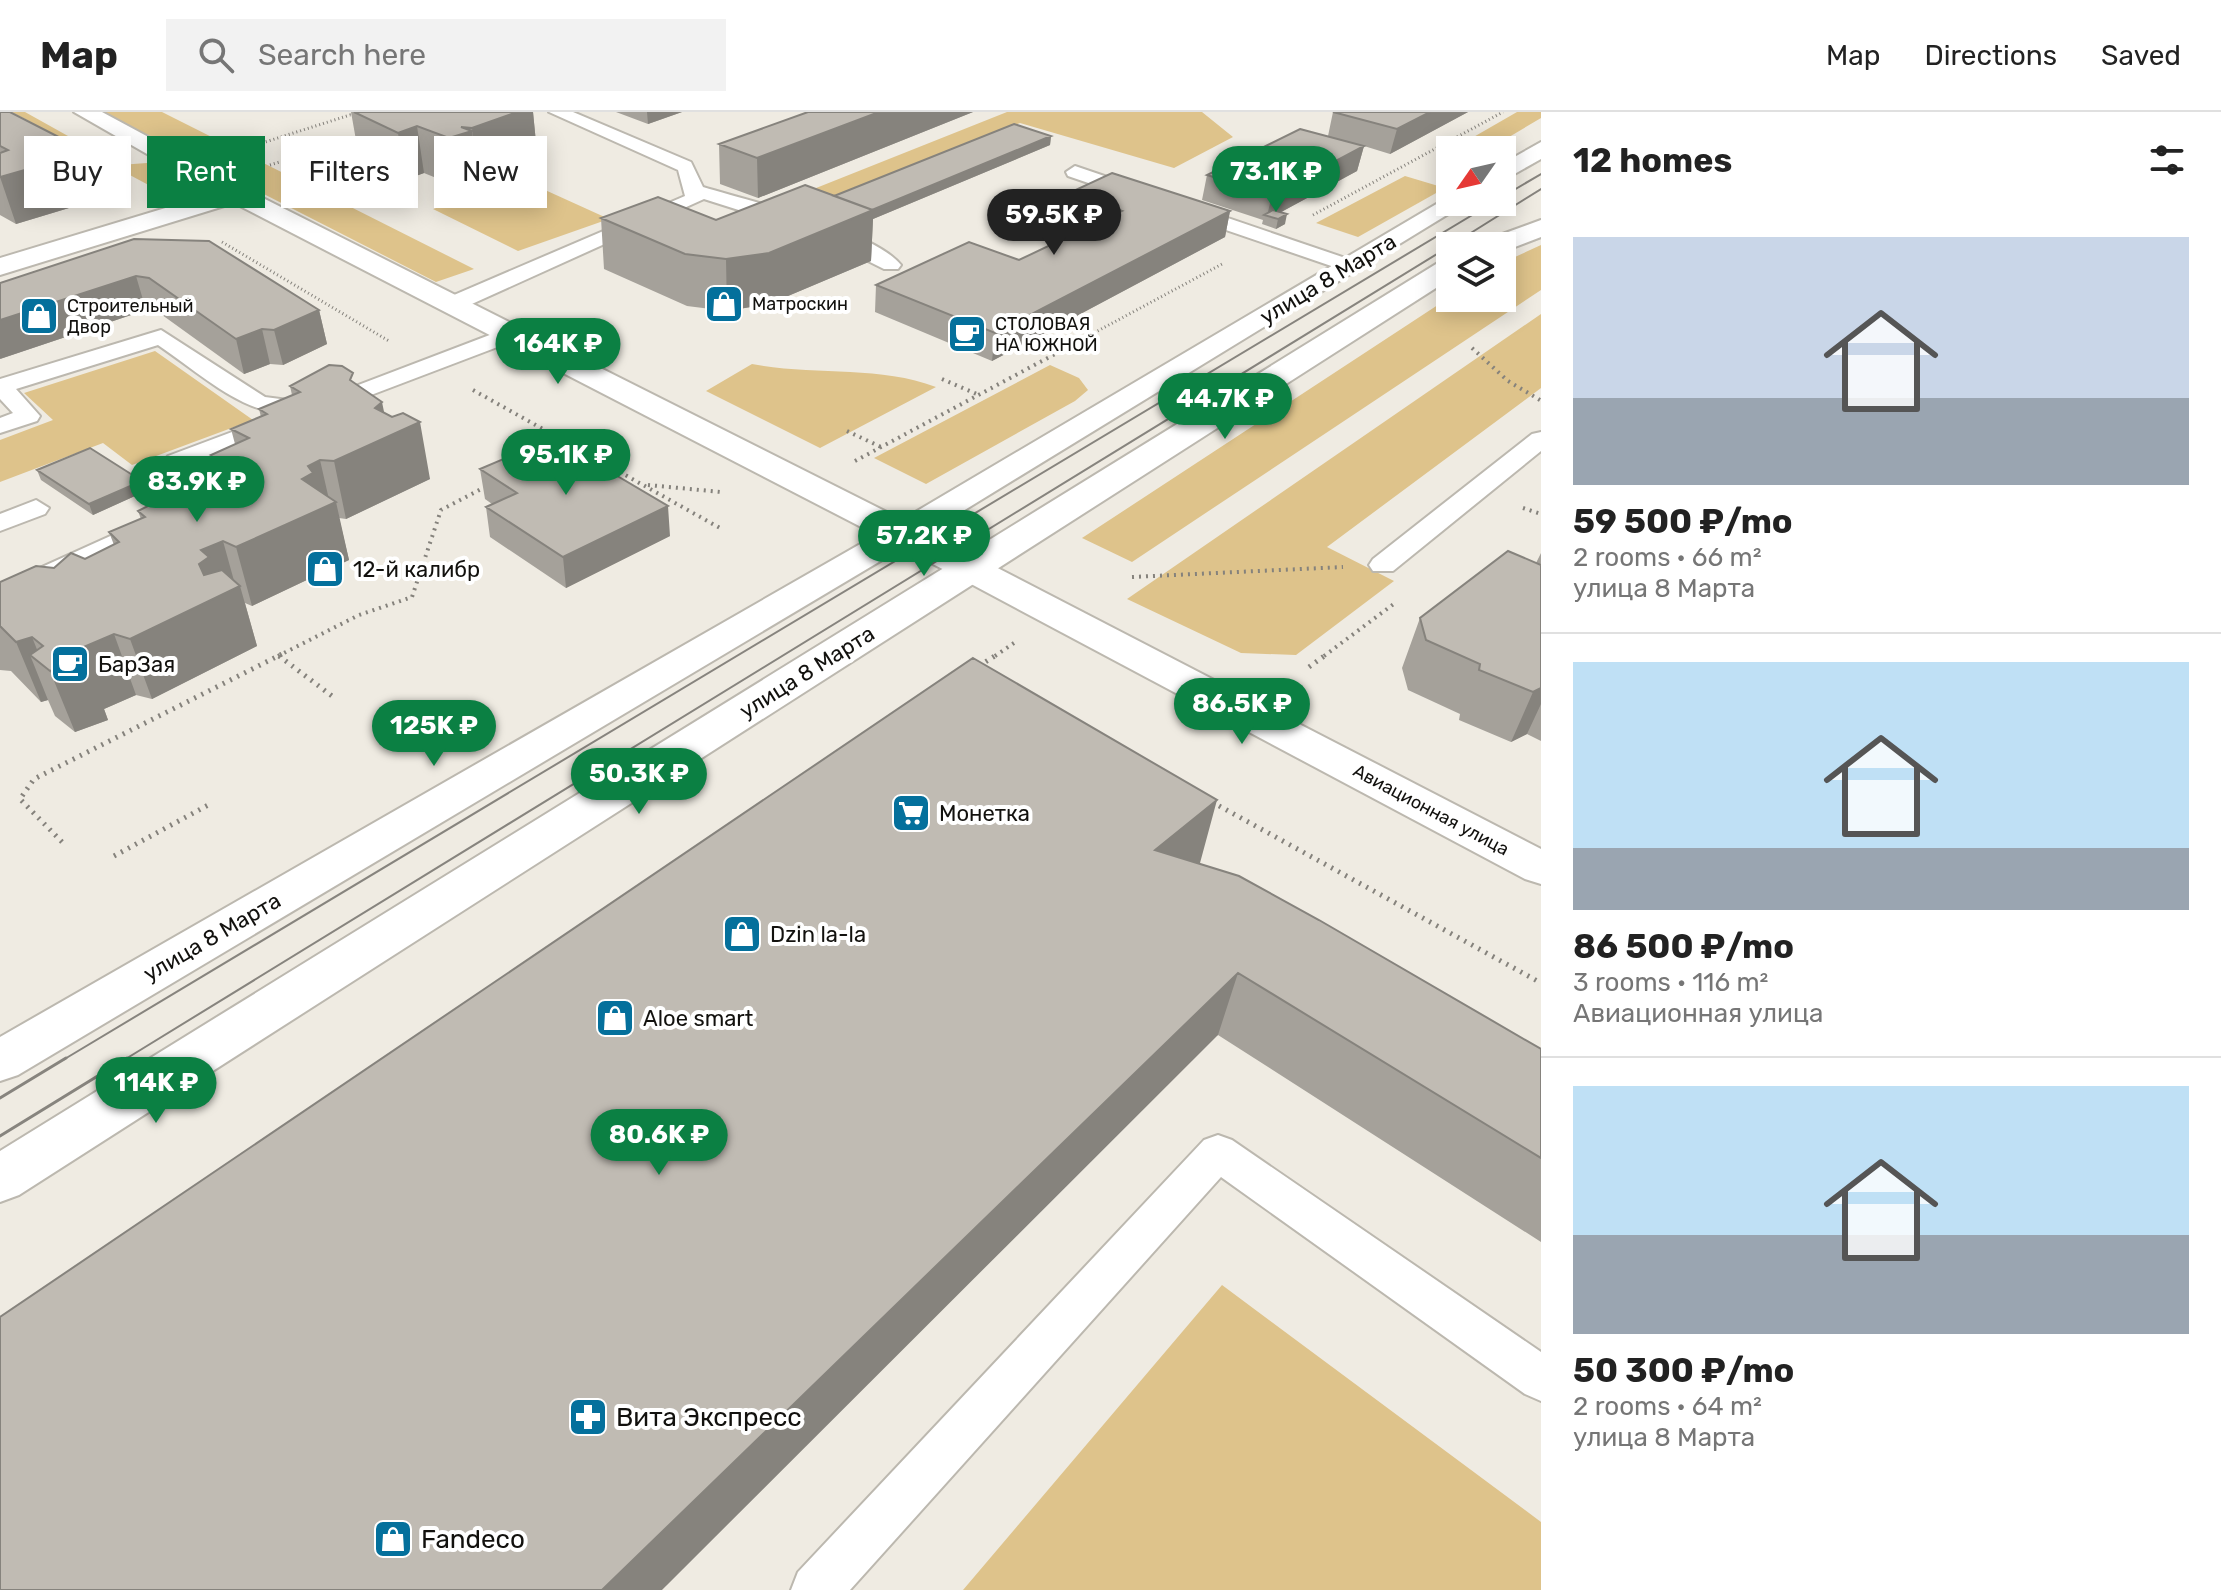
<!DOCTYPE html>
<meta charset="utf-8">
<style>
:root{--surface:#fff;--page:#f2f2f2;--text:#222;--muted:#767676;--line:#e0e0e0;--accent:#0b8043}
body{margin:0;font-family:Rubik,sans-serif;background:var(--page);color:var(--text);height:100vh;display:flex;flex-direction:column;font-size:30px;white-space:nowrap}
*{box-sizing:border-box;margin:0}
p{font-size:26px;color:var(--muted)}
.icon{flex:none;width:44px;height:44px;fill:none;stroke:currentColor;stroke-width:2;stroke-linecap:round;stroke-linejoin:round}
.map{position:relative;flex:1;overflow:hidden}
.panel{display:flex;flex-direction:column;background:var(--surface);width:680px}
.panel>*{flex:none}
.top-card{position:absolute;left:24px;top:24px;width:760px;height:72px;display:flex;gap:16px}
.needle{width:52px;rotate:236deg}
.buttons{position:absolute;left:1436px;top:24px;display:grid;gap:16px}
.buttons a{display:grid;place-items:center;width:80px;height:80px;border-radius:0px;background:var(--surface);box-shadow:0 4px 20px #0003;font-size:40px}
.price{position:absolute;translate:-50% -68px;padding:0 18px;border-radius:28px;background:var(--accent);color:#fff;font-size:26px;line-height:52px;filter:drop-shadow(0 2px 4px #0008)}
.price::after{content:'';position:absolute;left:50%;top:48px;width:24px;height:18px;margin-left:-12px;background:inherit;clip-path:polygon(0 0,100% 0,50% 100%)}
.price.on{background:#222;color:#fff}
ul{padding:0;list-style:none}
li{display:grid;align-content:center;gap:16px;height:424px;padding:0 32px}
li+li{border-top:2px solid var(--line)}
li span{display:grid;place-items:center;height:248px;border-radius:0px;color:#555}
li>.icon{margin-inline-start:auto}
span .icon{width:144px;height:144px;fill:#fffc;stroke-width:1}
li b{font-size:34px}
h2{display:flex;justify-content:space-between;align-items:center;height:96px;padding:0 32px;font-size:34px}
.chip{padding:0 28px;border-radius:0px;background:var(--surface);box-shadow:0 4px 20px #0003;font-size:28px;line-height:72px}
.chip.on{background:var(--accent);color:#fff}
header{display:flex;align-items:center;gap:48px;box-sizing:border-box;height:112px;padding:0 40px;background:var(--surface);border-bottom:2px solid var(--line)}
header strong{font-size:38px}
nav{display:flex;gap:44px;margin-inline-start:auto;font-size:28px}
.search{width:560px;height:72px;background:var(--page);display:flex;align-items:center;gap:20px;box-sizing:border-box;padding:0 28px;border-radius:0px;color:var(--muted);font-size:30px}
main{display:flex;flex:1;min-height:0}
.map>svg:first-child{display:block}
</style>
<header>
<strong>Map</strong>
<div class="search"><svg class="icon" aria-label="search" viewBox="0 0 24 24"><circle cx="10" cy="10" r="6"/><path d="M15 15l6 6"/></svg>Search here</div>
<nav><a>Map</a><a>Directions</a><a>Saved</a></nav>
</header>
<main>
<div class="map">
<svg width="1541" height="1478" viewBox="0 0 1541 1478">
<rect width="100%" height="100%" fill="#efebe2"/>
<path fill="#dec38b" d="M12 0H25L120 53 160 50 191 65 156 77Z
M103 0H162L474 157 436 170Z
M1007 0H1202L1233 25 1174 56 1020 11 814 94 796 84Z
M1517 0H1541V6L1487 38H1451Z
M1405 64 1445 76 1358 125 1316 111Z
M523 68 609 107 518 139 433 97Z
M1541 133V178L1132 450 1082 426 1450 185 1502 186V151Z
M1541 202V276L1327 435 1394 469 1296 543 1241 541 1127 487Z
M155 239 253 308 132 353 103 331 0 370V328L53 308 24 281Z
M752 252C813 264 878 253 936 275L820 336 706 279Z
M1050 253 1079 266 1088 278 1075 289 926 372 874 346Z
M1222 1173 1541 1410V1478H963Z"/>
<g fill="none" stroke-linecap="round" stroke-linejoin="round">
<g stroke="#bcb8af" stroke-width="4">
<path id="service" d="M549 0H573L691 50 703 75C749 89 873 118 901 153L898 157H884L814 122 704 87 463 196H447L444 191 447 186 685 84 678 58Z
M1075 54 1357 150 1360 154 1357 158H1343L1068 64 1066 60Z
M513 214 521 216 524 221 521 226 329 299C257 317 215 272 158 233L16 277 40 304 37 309 0 321V306L13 301 0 287V267L161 218 265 285 311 291Z
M275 304 287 311 284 316 189 353 185 406 181 412 0 493V474L159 402 164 349 168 344Z
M1541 320V339L1393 459H1373L1369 453 1373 447 1532 322Z
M36 388 49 396 45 402 0 419V402Z
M1218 1023 1232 1028 1541 1240V1289L1525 1282 1221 1065 850 1478H791L798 1460 1204 1028Z"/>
</g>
<g stroke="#bcb8af" stroke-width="4">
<path id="minor" d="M971 446 984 449 1541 737V772L1525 767 958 465 953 457 958 449Z"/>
</g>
<g stroke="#bcb8af" stroke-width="4">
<path id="tertiary" d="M74 0H102L245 77 984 449 989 457 984 465 971 468 958 465 234 91 0 163V146L215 81Z"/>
</g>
<g stroke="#bcb8af" stroke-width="4">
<path id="secondary" d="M1541 30V47L1502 69V52Z
M1450 84V90H1468L914 429 18 963 0 969V925L890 415Z
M1541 108V125L1502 140V134H1482L1486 128Z
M1450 147V167L19 1083 0 1090V1039L1441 149Z"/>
</g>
<path stroke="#85827c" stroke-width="3" stroke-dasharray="1 3" stroke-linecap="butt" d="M262 31 350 3 357 4
M270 53 292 46
M1313 103 1503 0
M222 130 389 229
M1066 236 1224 151"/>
<path stroke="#85827c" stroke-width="4" stroke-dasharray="2 5" stroke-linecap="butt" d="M1472 236 1508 269 1540 288
M942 267 979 283
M473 278 720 416
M847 319 881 335
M855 349 1070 234
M648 373 721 380
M1523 396 1541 402
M1132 465 1343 455
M278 544 359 503 412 485 441 398 489 373
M995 544 1014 531
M1324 544 1395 491"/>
<path stroke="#85827c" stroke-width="5" stroke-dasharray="2 6" stroke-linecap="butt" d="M279 544 332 584
M979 554 998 542
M1309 555 1327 542
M1212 690 1541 871
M62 730 20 687 34 667 282 542
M114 744 210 692"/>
<use href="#service" fill="#fff" fill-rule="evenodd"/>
<use href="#minor" fill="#fff" fill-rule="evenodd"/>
<use href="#tertiary" fill="#fff" fill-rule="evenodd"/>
<use href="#secondary" fill="#fff" fill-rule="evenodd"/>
<path stroke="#87847e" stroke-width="2" d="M1502 85 1541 62
M1450 134 1541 77
M63 948 1494 90
M124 948 1450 134"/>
<path stroke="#87847e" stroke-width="3" d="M0 986 66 946
M0 1024 127 946"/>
</g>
<path fill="#a5a19a" d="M0 0 88 40 102 86 16 112 0 103Z
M351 0H533L537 41 478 63V66L456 74 424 61 405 68 359 45Z
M616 0H682L648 12Z
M808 0H973L758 86 720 72 719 32Z
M1333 0H1468L1390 42 1364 34 1357 59 1281 100 1285 112 1276 117 1262 112 1263 108 1202 88 1207 63 1328 24Z
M1051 24 1050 33 873 107 871 149 769 192 727 199 687 194 604 157 601 106 716 108 834 84Z
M1069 81 1230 99 1225 125 992 249 875 200 876 173 1019 148 1089 115 1065 106Z
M134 127 319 198 327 232 283 253 270 252 244 262 158 200 146 198 0 247Z
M355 271 384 301 430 367 346 407 339 406 349 448 252 494 245 491 257 534 152 587 136 583 104 597 108 608 75 620 55 604 48 588 41 590 11 559 0 558V470L85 447 114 433 109 420 141 407 138 399 164 386 214 352 211 343 235 332 231 317 261 305 259 297 292 283 290 274Z
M480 357 670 424 566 476 490 425 486 395 492 392 485 387Z
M37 358 146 379 93 403 41 368Z
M1541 441V629L1527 622 1511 630 1459 608 1460 602 1408 578 1402 556 1420 506 1536 451Z
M1200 751 1199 752 1541 937V1130L1218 923 0 1478Z"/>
<path fill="#86837d" d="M513 0H533L537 41 478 63 472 16Z
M647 0H682L648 12Z
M879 0H973L758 86 757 46Z
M1430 0H1468L1390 42 1397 17Z
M417 14 424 61 405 68 398 21Z
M472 19 478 66 456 74 449 26Z
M1051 24 1050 33 873 107 871 149 769 192 727 199 726 147 847 108Z
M1364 34 1357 59 1272 105 1267 104 1272 83Z
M88 40 102 86 16 112 0 65Z
M1230 99 1225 125 992 249 995 221Z
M1287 102 1285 112 1276 117 1278 107Z
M136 164 146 198 0 247V208Z
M319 198 327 232 283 253 274 218Z
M262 217 270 252 244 262 236 227Z
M382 290 389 324 420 310 430 367 346 407 334 349 375 296Z
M320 348 330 392 336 390 349 448 252 494 236 435 308 354Z
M142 369 146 379 93 403 89 392Z
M668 394 670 424 566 476 563 445Z
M223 429 236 476 240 474 257 534 152 587 130 527 199 452 201 438Z
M114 522 136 583 104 597 108 608 75 620 50 559 79 537Z
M32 525 44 555 30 543 48 588 41 590 16 530Z
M1541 576V592L1527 622 1511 630 1533 580Z
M1217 688 1200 751 1140 801 1155 738Z
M1238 861 1218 923 662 1478H602Z"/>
<path fill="#c0bbb3" stroke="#86837d" stroke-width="2" d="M0 0H10L88 40 0 65V41L8 38 0 34Z
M354 0H517L472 16 461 15 472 19 449 26 417 14 398 21Z
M808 0H879L757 46 719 32Z
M1333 0H1430L1397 17Z
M1014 12 1051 24 872 98 834 84Z
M1300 17 1364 34 1272 83 1207 63Z
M1112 61 1230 99 995 221 876 173 969 130 1019 148 1122 99 1069 81Z
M805 73 873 98 769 141 726 147 685 142 601 106 658 85 716 108Z
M1273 98 1287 102 1278 107 1264 103Z
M134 127 209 129 319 198 274 218 262 217 236 227 149 166 136 164 0 208V171Z
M329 253 342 254 353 261 350 268 382 290 375 296 392 305 403 301 420 310 334 349 320 348 308 354 313 361 302 367 336 390 236 435 223 429 201 438 209 445 199 452 204 463 222 458 240 474 130 527 114 522 79 537 85 547 50 559 30 543 43 534 32 525 16 530 0 514V470L36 454 54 456 71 441 85 447 119 430 109 420 145 405 138 399 164 386 184 367 222 348 211 343 249 326 231 317 267 302 259 297 300 280 290 274Z
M553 326 668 394 563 445 486 395 517 381 480 357Z
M90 336 142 369 89 392 37 358Z
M1508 439 1541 453V576L1533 580 1479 558 1480 552 1426 528 1420 506Z
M973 546 1217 688 1155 738 1239 764 1319 808 1541 937V1046L1238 861 602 1478H0V1205Z"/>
<defs>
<g id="shop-square" transform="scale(2)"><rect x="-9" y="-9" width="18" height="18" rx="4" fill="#04709c" stroke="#fff"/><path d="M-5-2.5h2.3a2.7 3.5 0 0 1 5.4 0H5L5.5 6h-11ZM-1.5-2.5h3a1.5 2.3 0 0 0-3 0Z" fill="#fff"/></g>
<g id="cafe-square" transform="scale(2)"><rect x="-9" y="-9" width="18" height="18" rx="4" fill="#04709c" stroke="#fff"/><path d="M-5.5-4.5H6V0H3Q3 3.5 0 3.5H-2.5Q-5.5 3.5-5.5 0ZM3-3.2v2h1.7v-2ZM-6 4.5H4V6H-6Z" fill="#fff"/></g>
<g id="supermarket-square" transform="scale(2)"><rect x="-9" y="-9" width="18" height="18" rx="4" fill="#04709c" stroke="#fff"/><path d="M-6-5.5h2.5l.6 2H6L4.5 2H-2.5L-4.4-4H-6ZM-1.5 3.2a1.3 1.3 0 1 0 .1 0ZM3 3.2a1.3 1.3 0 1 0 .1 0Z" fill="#fff"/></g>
<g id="pharmacy-square" transform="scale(2)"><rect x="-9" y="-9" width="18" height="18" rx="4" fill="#04709c" stroke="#fff"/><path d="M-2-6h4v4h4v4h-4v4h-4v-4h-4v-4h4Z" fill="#fff"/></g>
</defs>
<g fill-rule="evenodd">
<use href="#shop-square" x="724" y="192"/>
<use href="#shop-square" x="39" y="204"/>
<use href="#cafe-square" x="967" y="222"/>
<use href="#shop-square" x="325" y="457"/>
<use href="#cafe-square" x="70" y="552"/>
<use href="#supermarket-square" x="911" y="701"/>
<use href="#shop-square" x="742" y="822"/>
<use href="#shop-square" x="615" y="906"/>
<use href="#pharmacy-square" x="588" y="1305"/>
<use href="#shop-square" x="393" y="1427"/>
</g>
<g text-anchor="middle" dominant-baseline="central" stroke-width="8" stroke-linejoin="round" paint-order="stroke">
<g font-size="18" fill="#12110e" stroke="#fff" text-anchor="start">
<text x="752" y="192">Матроскин</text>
<text x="67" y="194">Строительный<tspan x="67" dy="21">Двор</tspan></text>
<text x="995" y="212">СТОЛОВАЯ<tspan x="995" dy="21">НА ЮЖНОЙ</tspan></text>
</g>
<g font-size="18" fill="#12110e" stroke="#fff">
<text transform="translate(1431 698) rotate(28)">Авиационная улица</text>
</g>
<g font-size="22" fill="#12110e" stroke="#fff">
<text transform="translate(1328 167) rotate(-31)">улица 8 Марта</text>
<text transform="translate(807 560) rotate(-32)">улица 8 Марта</text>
<text transform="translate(212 825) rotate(-30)">улица 8 Марта</text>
</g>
<g font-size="22" fill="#12110e" stroke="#fff" text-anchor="start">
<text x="353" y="457">12-й калибр</text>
<text x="98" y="552">БарЗая</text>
<text x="939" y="701">Монетка</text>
<text x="770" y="822">Dzin la-la</text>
<text x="643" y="906">Aloe smart</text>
</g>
<g font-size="26" fill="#12110e" stroke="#fff" text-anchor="start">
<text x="616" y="1305">Вита Экспресс</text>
<text x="421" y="1427">Fandeco</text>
</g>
</g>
</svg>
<div class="buttons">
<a><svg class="needle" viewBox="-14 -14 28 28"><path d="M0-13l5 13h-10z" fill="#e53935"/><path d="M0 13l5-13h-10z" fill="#767676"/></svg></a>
<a><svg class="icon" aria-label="layers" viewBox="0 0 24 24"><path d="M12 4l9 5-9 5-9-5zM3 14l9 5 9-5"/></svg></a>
</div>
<b class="price" style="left:1276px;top:102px">73.1K ₽</b>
<b class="price on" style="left:1054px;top:145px">59.5K ₽</b>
<b class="price" style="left:558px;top:274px">164K ₽</b>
<b class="price" style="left:1225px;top:329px">44.7K ₽</b>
<b class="price" style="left:566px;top:385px">95.1K ₽</b>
<b class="price" style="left:197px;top:412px">83.9K ₽</b>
<b class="price" style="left:924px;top:466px">57.2K ₽</b>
<b class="price" style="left:1242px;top:634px">86.5K ₽</b>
<b class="price" style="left:434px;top:656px">125K ₽</b>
<b class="price" style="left:639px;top:704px">50.3K ₽</b>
<b class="price" style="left:156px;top:1013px">114K ₽</b>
<b class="price" style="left:659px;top:1065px">80.6K ₽</b>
<div class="top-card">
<a class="chip">Buy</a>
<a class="chip on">Rent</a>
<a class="chip">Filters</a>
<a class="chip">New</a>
</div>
</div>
<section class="panel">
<h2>12 homes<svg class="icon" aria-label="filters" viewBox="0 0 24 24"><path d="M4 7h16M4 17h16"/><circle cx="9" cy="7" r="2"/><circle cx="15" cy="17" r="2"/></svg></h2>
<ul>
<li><span style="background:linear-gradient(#c9d6e8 65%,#9aa5b1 0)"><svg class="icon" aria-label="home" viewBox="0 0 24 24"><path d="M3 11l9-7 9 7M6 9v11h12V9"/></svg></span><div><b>59 500 ₽/mo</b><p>2 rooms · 66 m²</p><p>улица 8 Марта</p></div></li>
<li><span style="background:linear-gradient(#bfe0f5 75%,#9aa5b1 0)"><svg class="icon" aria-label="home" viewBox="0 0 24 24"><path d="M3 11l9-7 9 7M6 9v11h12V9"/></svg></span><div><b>86 500 ₽/mo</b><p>3 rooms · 116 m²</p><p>Авиационная улица</p></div></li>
<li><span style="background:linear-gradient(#bfe0f5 60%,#9aa5b1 0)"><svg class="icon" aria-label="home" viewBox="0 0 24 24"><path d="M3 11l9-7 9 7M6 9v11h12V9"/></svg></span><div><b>50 300 ₽/mo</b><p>2 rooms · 64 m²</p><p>улица 8 Марта</p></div></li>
</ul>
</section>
</main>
